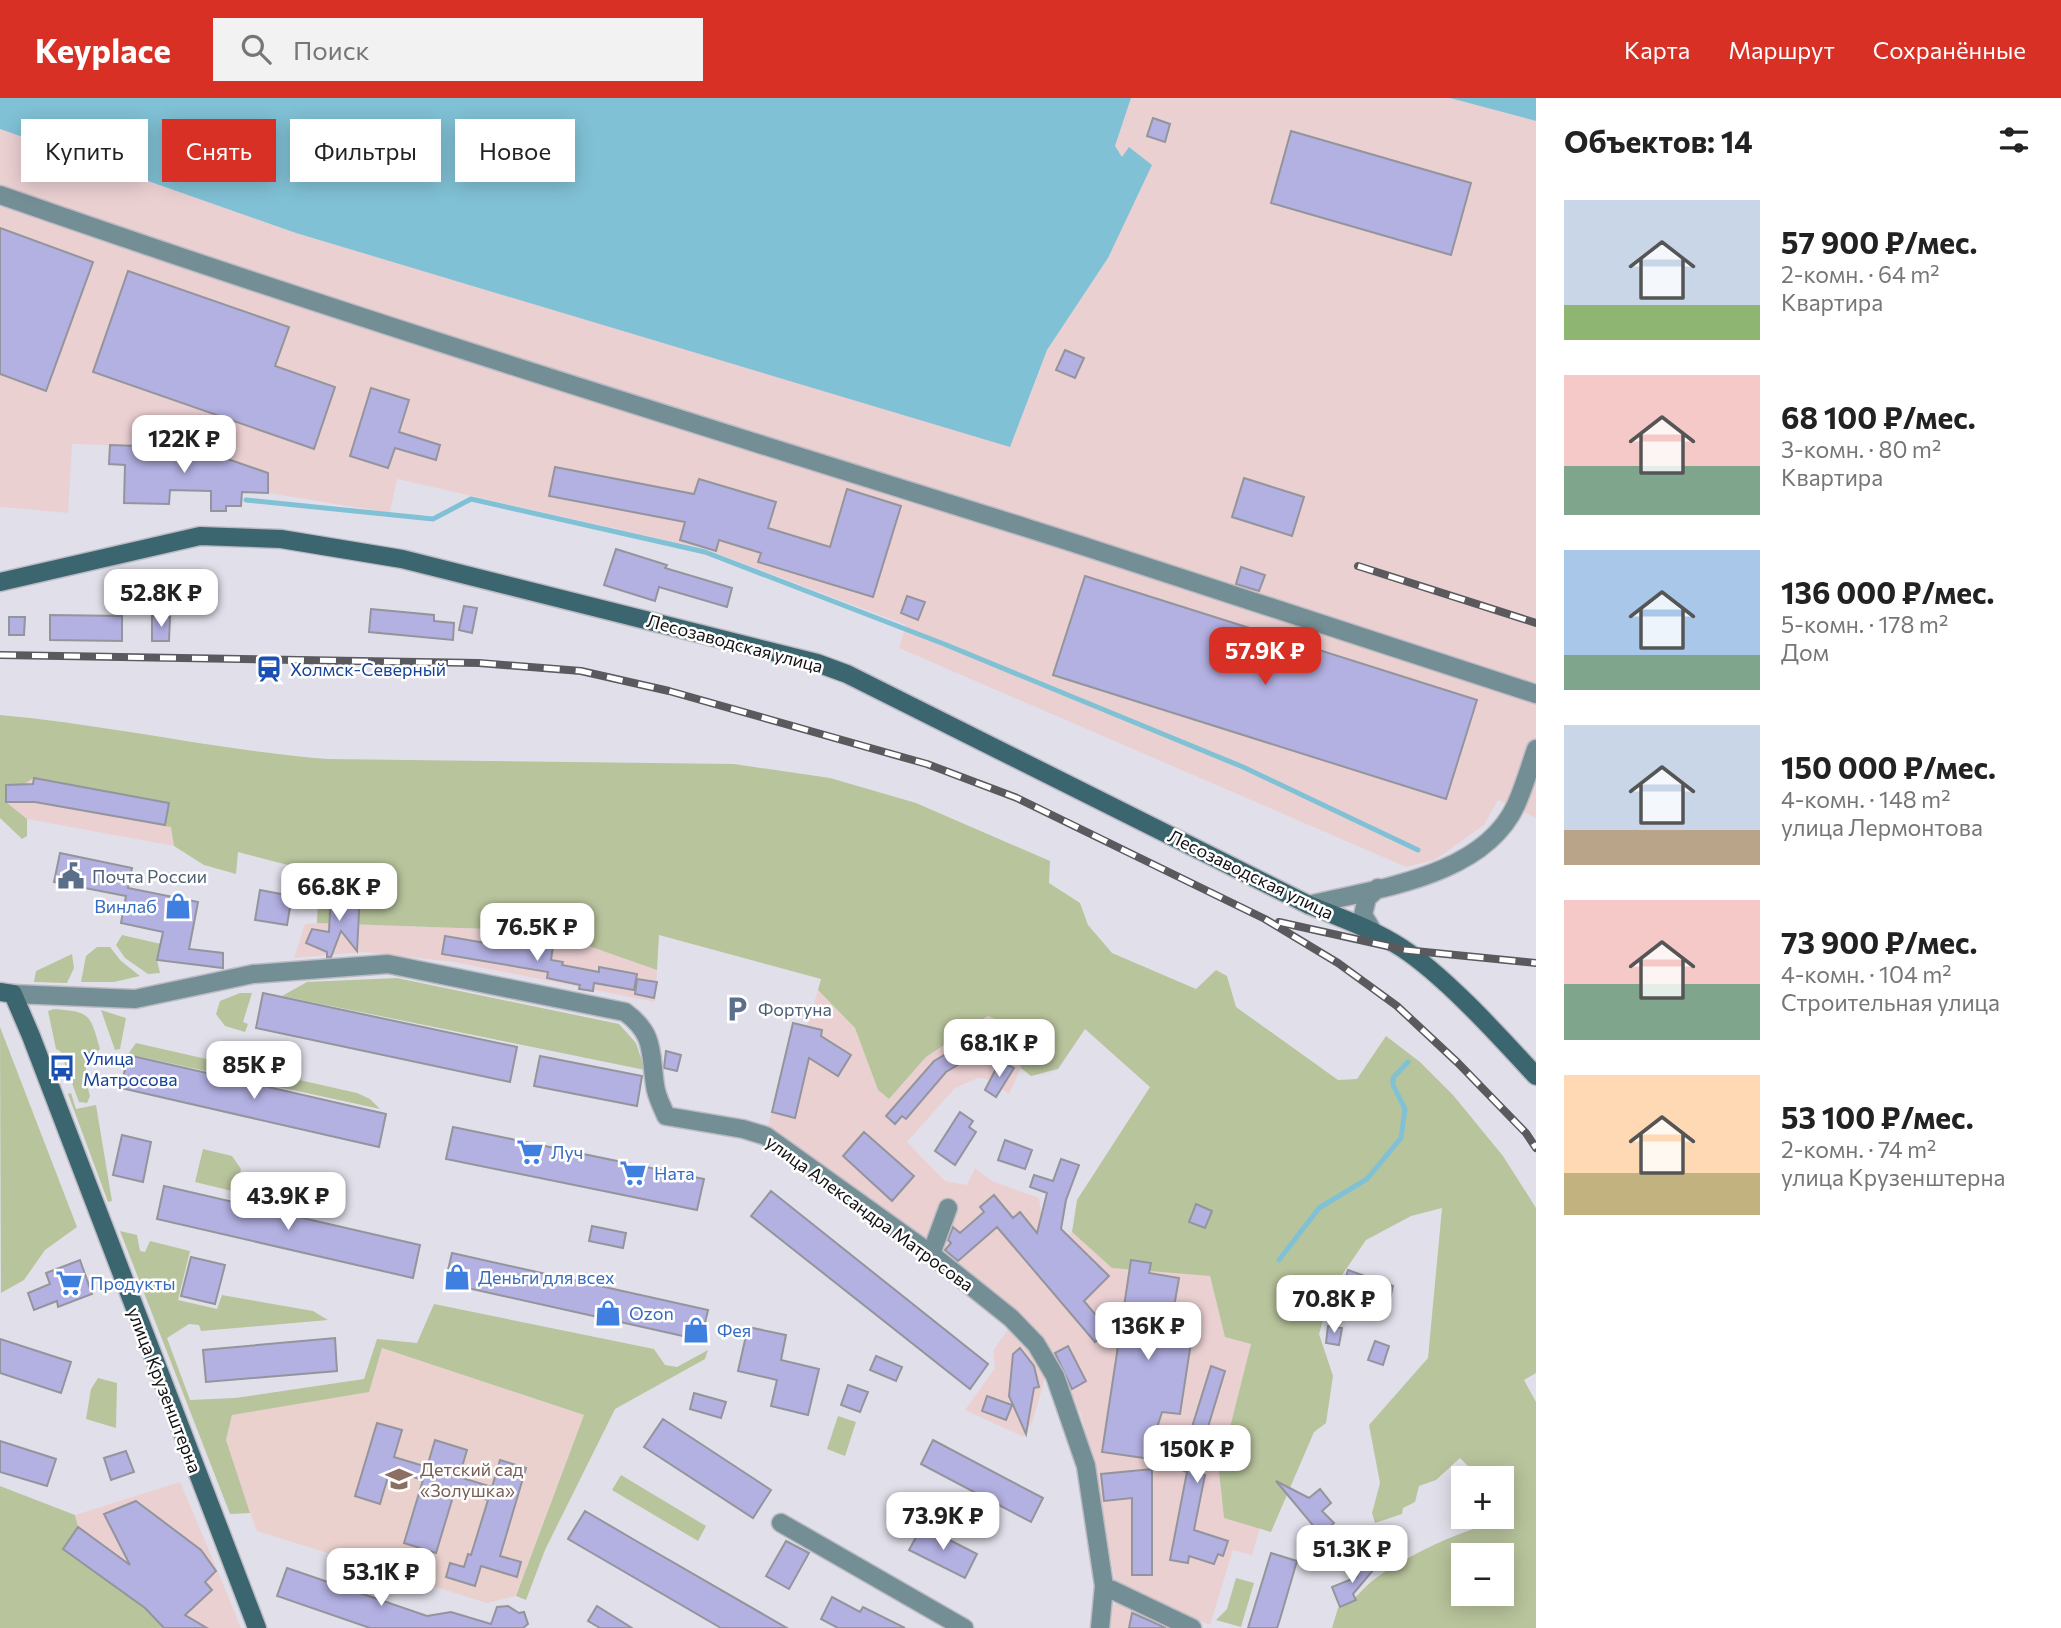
<!DOCTYPE html>
<html lang="ru">
<meta charset="utf-8">
<style>
:root{--surface:#fff;--page:#f2f2f2;--text:#222;--muted:#767676;--accent:#d93025}
body{margin:0;font-family:Commissioner,sans-serif;background:var(--page);color:var(--text);height:100vh;display:flex;flex-direction:column;font-size:26px;white-space:nowrap}
*{box-sizing:border-box;margin:0}
p{font-size:23px;color:var(--muted)}
.icon{flex:none;width:38px;height:38px;fill:none;stroke:currentColor;stroke-width:2;stroke-linecap:round;stroke-linejoin:round}
.map{position:relative;flex:1;overflow:hidden}
.side{display:flex;flex-direction:column;background:var(--surface);width:525px}
.side>*{flex:none}
.top-card{position:absolute;left:21px;top:21px;width:665px;height:63px;display:flex;gap:14px}
.controls{position:absolute;left:1451px;top:1368px;display:grid;gap:14px}
.controls a{display:grid;place-items:center;width:63px;height:63px;border-radius:0px;background:var(--surface);box-shadow:0 4px 18px #0003;font-size:35px}
.price{position:absolute;translate:-50% -60px;padding:0 16px;border-radius:14px;background:#fff;color:#222;font-size:23px;line-height:46px;filter:drop-shadow(0 2px 4px #0008)}
.price::after{content:'';position:absolute;left:50%;top:42px;width:21px;height:16px;margin-left:-10px;background:inherit;clip-path:polygon(0 0,100% 0,50% 100%)}
.price.active{background:var(--accent);color:#fff}
ul{padding:0;list-style:none}
li{display:flex;align-items:center;gap:21px;height:175px;padding:0 28px}
li span{display:grid;place-items:center;flex:none;width:196px;height:140px;border-radius:0px;color:#555}
li>.icon{margin-inline-start:auto}
span .icon{width:84px;height:84px;fill:#fffc;stroke-width:1}
li b{font-size:30px}
h2{display:flex;justify-content:space-between;align-items:center;height:84px;padding:0 28px;font-size:30px}
.pill{padding:0 24px;border-radius:0px;background:var(--surface);box-shadow:0 4px 18px #0003;font-size:24px;line-height:63px}
.pill.active{background:var(--accent);color:#fff}
header{display:flex;align-items:center;gap:42px;box-sizing:border-box;height:98px;padding:0 35px;background:var(--accent);color:#fff}
header strong{font-size:33px}
nav{display:flex;gap:38px;margin-inline-start:auto;font-size:24px}
.search{width:490px;height:63px;background:var(--page);display:flex;align-items:center;gap:18px;box-sizing:border-box;padding:0 24px;border-radius:0px;color:var(--muted);font-size:26px}
main{display:flex;flex:1;min-height:0}
.map>svg:first-child{display:block}
</style>
<header>
<strong>Keyplace</strong>
<div class="search"><svg class="icon" aria-label="search" viewBox="0 0 24 24"><circle cx="10" cy="10" r="6"/><path d="M15 15l6 6"/></svg>Поиск</div>
<nav><a>Карта</a><a>Маршрут</a><a>Сохранённые</a></nav>
</header>
<main>
<div class="map">
<svg width="1536" height="1530" viewBox="0 0 1536 1530">
<rect width="100%" height="100%" fill="#e1e0ea"/>
<path fill="#ebd0d2" d="M1131 0H1450L1536 23V720L1498 702 1484 727 1435 762 1406 769 899 550 906 527 705 451 397 381 390 415 268 395V375L195 350 72 346 68 415 0 409V31L296 135 1010 348 1047 252 1108 160 1122 59 1115 48Z
M34 680 169 705 174 748 27 721 6 704V687H22Z
M317 825 546 833 657 872 656 899 655 904 454 864 364 854 294 860 305 826Z
M818 892 855 930 878 992 889 1001 926 959 988 918 1010 927 1021 970 1009 996 987 981 978 980 955 990 907 1044 945 1083 967 1087 975 1070 992 1083 1039 1100 1043 1129 1059 1148 1072 1134 1112 1170 1210 1178 1225 1238 1251 1246 1219 1373 1224 1420 1260 1430 1252 1457 1233 1452 1210 1527 1172 1512 1115 1482 1082 1319 1040 1238 938 1153 768 1029 793 925 807 928Z
M1008 1231 1031 1254 1045 1280 1033 1322 1024 1339 965 1312 995 1270 993 1253Z
M180 1384 209 1452 241 1530H164L63 1451 78 1429 75 1417Z
M1121 1502 1176 1530H1110L1113 1507Z"/>
<path fill="#ebd1cd" d="M382 1250 584 1317 516 1498 487 1505 257 1433 230 1360 226 1342 232 1317 368 1293Z"/>
<path fill="#b8c49c" fill-rule="evenodd" d="M0 617C110 627 217 652 327 661L734 666 830 680 916 705 1050 763 1049 785 1080 805 1088 827 1112 855 1196 891 1216 872 1227 878 1236 909 1338 982 1357 981 1386 938 1420 964 1453 997 1503 1058 1536 1110V1275L1524 1282 1536 1304V1530H1332L1338 1510C1357 1502 1361 1491 1376 1480 1406 1459 1439 1443 1473 1431L1465 1419H1502V1381H1463L1462 1415C1458 1396 1458 1386 1471 1371L1460 1360 1436 1382 1419 1388 1415 1404 1403 1410 1402 1416 1375 1425 1372 1415 1380 1385 1369 1327 1428 1260 1442 1110 1411 1118 1366 1142 1333 1190 1319 1236 1333 1278 1326 1325 1314 1334 1271 1434 1224 1420 1219 1373 1251 1246 1225 1239 1210 1178 1112 1170 1072 1134 1077 1102 1150 989 1085 931 1058 971 1031 978 1021 970 1010 927 988 918 926 959 889 1001 878 992 855 930 818 892 821 881 659 837 657 872 546 833 317 825 319 775 238 754 236 776 204 767 174 748 171 729 165 728 169 705 34 680 22 687 6 688V704L27 721V738L22 741 0 720ZM1463 1458H1502V1496H1463Z
M122 837 161 846 157 862 160 875 148 876 125 860 116 847Z
M97 849H110L121 863 140 878 114 884H81L86 858Z
M72 856 74 870 67 885 34 884 36 873Z
M397 880 619 926 636 945 645 972 282 898 307 884Z
M240 895H252L243 924 248 926 245 934 225 928 216 916 220 903Z
M54 911C91 914 90 916 100 951L86 963V983L90 998 87 1005 79 1004 60 953 56 951 48 913Z
M101 912 126 920 120 951 115 952Z
M0 929 77 1129 45 1152 24 1182 1 1195Z
M136 945 357 995 370 1001 380 1011 128 956Z
M71 995 76 1011 96 1007 112 1103 108 1104 68 996Z
M203 1051 232 1058 241 1071 236 1094 195 1084Z
M120 1133 137 1137 140 1153 145 1154 150 1143 190 1153 178 1202 217 1211 222 1197 313 1213 328 1222 201 1233 199 1227 189 1226 167 1240 190 1302 235 1300 364 1281 377 1241 417 1245 434 1206 654 1251 665 1267 677 1269 708 1252 705 1261 615 1311 545 1452 526 1502 516 1498 584 1317 382 1250 369 1294 232 1317 226 1342 250 1415 230 1416Z
M98 1280 117 1285 116 1330 86 1321 91 1291Z
M838 1318 856 1324 845 1358 827 1351Z
M621 1377 706 1428 698 1443 612 1392Z
M0 1388 75 1417 78 1429 63 1451 145 1510 164 1530H0Z
M1236 1480 1254 1485 1241 1529 1216 1522 1227 1511Z"/>
<path fill="#81c1d5" d="M0 0H1131L1115 48 1122 59 1129 49 1152 67 1108 160 1047 252 1010 349 296 135 0 31Z
M1450 0H1536V23Z"/>
<g fill="none" stroke-linecap="round" stroke-linejoin="round">
<path stroke="#81c1d5" stroke-width="5" d="M246 402 433 421 471 401 705 454 944 546 1243 669 1418 752
M1279 1162 1319 1110 1367 1081 1401 1040 1405 1011 1393 987V980L1408 964"/>
</g>
<path fill="#b3b0e2" stroke="#94949d" stroke-width="2" d="M1153 20 1170 26 1165 44 1147 38Z
M1291 33 1471 85 1451 157 1271 105Z
M0 130 93 164 46 293 0 276Z
M128 173 289 229 275 268 335 289 314 351 93 274Z
M1065 252 1084 260 1075 280 1056 272Z
M371 290 409 302 399 334 440 347 436 362 395 350 388 370 350 358Z
M110 347 196 350 268 375V395L242 394 241 408H226V413H211V393L170 392 169 406 124 405 125 367 109 366Z
M555 369 694 396 699 381 776 404 768 430 830 449 847 391 901 408 873 499 758 464 761 455 719 442 716 453 680 442 685 424 549 398Z
M1244 380 1304 399 1292 438 1232 419Z
M616 451 667 467 665 470 732 490 727 509 659 489 655 503 604 487Z
M1241 469 1265 477 1259 493 1236 486Z
M1085 478 1477 602 1446 701 1053 577Z
M907 498 925 504 918 522 901 515Z
M464 508 477 510 472 535 459 532Z
M371 511 434 517V523L454 525 453 542 369 534Z
M50 517 122 518V543L50 542Z
M152 518 170 519 169 543H152Z
M9 519H25L24 537H9Z
M34 680 169 705 165 727 35 704H6V687L33 686Z
M60 755 132 770 128 790 198 804 189 851 223 855V870L157 862 163 834 121 825 126 798 54 784Z
M260 792 292 798 287 827 255 822Z
M331 793 360 795 357 853 341 833 331 859H327V854L306 845 312 831 329 834Z
M445 838 515 850 516 845 553 848 551 862 563 864 562 867 599 874V869L637 876 634 892 594 885 593 893 579 891 580 887 547 880 548 874 442 856Z
M637 881 657 884 654 900 635 896Z
M263 895 517 949 510 984 256 930Z
M793 925 822 932 821 938 851 957 838 978 809 960 795 1020 772 1014Z
M987 931 1005 937 999 955 982 949Z
M953 952 961 965 946 974 906 1021 902 1018 895 1026 886 1018 934 963Z
M666 953 681 957 677 973 664 970Z
M128 957 386 1016 379 1049 121 990Z
M540 958 642 978 637 1008 534 988Z
M1000 963 1014 970 996 999 985 992Z
M960 1014 973 1023 969 1029 976 1034 955 1067 935 1053Z
M453 1029 704 1081 697 1112 446 1061Z
M864 1034 914 1078 892 1103 843 1058Z
M122 1037 151 1044 143 1084 113 1077Z
M1005 1042 1032 1052 1025 1071 998 1062Z
M1061 1061 1079 1067 1066 1102 1061 1131 1109 1178 1084 1203 1109 1233 1095 1244 997 1129 958 1163 945 1152 951 1145 948 1142 953 1129 960 1135 984 1114 980 1109 994 1097 1013 1120 1020 1114 1037 1135 1047 1095 1030 1089 1034 1077 1053 1083Z
M164 1088 420 1147 413 1180 157 1121Z
M771 1093 988 1266 970 1291 751 1118Z
M1196 1106 1212 1113 1205 1130 1189 1124Z
M592 1128 626 1135 623 1150 589 1143Z
M452 1155 708 1212 701 1242 445 1185Z
M191 1159 225 1167 215 1206 181 1198Z
M80 1162 92 1196 58 1209 57 1203 34 1212 28 1195 50 1186 46 1175Z
M1131 1162 1151 1165 1149 1175 1179 1180 1174 1209 1196 1212 1180 1316 1162 1314 1150 1352 1151 1361 1102 1354Z
M1348 1172 1393 1188 1389 1205 1343 1188Z
M1328 1228 1342 1230 1339 1247 1326 1245Z
M748 1229 786 1237 781 1262 819 1271 808 1317 771 1308 777 1282 738 1273Z
M335 1240 337 1273 206 1284 203 1252Z
M0 1241 71 1264 61 1295 0 1275Z
M1375 1243 1389 1248 1383 1267 1368 1262Z
M1068 1248 1086 1283 1072 1291 1055 1255Z
M1020 1250 1034 1268 1039 1289 1034 1290 1026 1336 1009 1298 1013 1256Z
M876 1258 902 1269 896 1283 870 1272Z
M1211 1268 1225 1273 1194 1375 1205 1377 1194 1432 1228 1443 1223 1458 1218 1456 1214 1466 1189 1458 1188 1465 1170 1462 1187 1374 1179 1371Z
M848 1287 868 1294 860 1314 841 1307Z
M694 1295 726 1304 721 1320 690 1311Z
M987 1298 1012 1307 1006 1322 982 1313Z
M663 1321 771 1392 753 1420 644 1349Z
M377 1325 402 1332 394 1359 427 1369 435 1342 467 1352 459 1379 492 1389 500 1362 526 1370 500 1458 521 1464 517 1479 481 1468 475 1488 446 1479 450 1465 464 1469 468 1456 471 1457 488 1402 455 1392 436 1455 404 1445 423 1382 390 1372 380 1406 355 1398Z
M933 1342 1043 1400 1031 1424 921 1366Z
M0 1343 56 1361 47 1388 0 1374Z
M126 1353 134 1374 111 1382 104 1360Z
M1152 1371V1477H1132V1400L1104 1403 1101 1376Z
M1276 1383 1309 1400 1320 1391 1331 1405 1322 1413 1334 1425 1321 1437Z
M136 1403 201 1452 216 1473 205 1484 212 1492 185 1517 207 1530H164L145 1510 63 1451 78 1429 130 1467 104 1416Z
M585 1413 638 1444 787 1530H721L568 1441Z
M922 1428 977 1456 965 1480 909 1452Z
M786 1443 809 1455 789 1491 766 1478Z
M1271 1455 1297 1463 1280 1521 1277 1530H1248Z
M1363 1461 1374 1471 1353 1496 1356 1502 1340 1509 1332 1489 1357 1479Z
M287 1470 427 1518 451 1514 491 1526 497 1509 508 1508 519 1515 524 1514 528 1526 523 1530H370L277 1498Z
M832 1499 860 1514 863 1509 905 1530H838L821 1521Z
M597 1508 632 1530H600L588 1523Z
M1132 1515 1137 1517 1166 1530H1129Z"/>
<g fill="none" stroke-linecap="round" stroke-linejoin="round">
<g stroke="#bcbbc3" stroke-width="21">
<path id="street" d="M0 97C340 216 683 322 1027 430 1197 484 1366 541 1536 596
M1309 807C1377 790 1483 779 1516 707 1524 689 1530 669 1536 651
M1372 832 1363 817 1367 800 1378 790
M13 896 135 901 253 876 388 866 625 914C655 936 650 954 655 987 656 998 662 1008 666 1018L743 1031 766 1038 931 1156 1011 1220 1036 1246 1055 1278 1086 1368 1104 1488 1100 1530
M931 1156 948 1110
M781 1425 964 1530
M1104 1488 1192 1530"/>
</g>
<g stroke="#bcbbc3" stroke-width="21">
<path id="secondary" d="M0 484 200 438 281 441 402 461 817 565 847 576 1309 807C1341 820 1373 831 1402 850 1446 879 1500 939 1536 978
M0 894 13 896 31 938 257 1530"/>
</g>
<use href="#street" stroke="#738e94" stroke-width="18"/>
<use href="#secondary" stroke="#3c666f" stroke-width="18"/>
<g stroke="#59595e" stroke-width="8">
<path id="rail" d="M1358 468 1536 525
M0 557 479 565 581 573 669 593 927 666 1017 700 1265 821 1338 865 1397 908 1458 965 1526 1035 1536 1050
M1279 824 1405 852 1536 865"/>
</g>
<use href="#rail" stroke="#fff" stroke-width="5" stroke-dasharray="16" stroke-linecap="butt"/>
</g>
<defs>
<g id="station-bare" transform="scale(2.1)"><path d="M-3-6H3Q5-6 5-4V2Q5 4 3 4L4.5 6H3L1.5 4h-3L-3 6H-4.5L-3 4Q-5 4-5 2V-4Q-5-6-3-6ZM-3.5-4v3h7v-3ZM-3.5 1v1.5H-2V1ZM2 1v1.5H3.5V1Z" fill="#1a4fb4" stroke="#fff" stroke-width="2.5" paint-order="stroke"/></g>
<g id="civic-bare" transform="scale(2.1)"><path d="M-.6-6.5H3V-4.5H.6V-3L4-1V1h2V6H-6V1h2V-1L-.6-3ZM-1.2 2.5V6h2.4V2.5Z" fill="#5c6f8a" stroke="#fff" stroke-width="2.5" paint-order="stroke"/></g>
<g id="shop-bare" transform="scale(2.1)"><path d="M-5-2.5h2.3a2.7 3.5 0 0 1 5.4 0H5L5.5 6h-11ZM-1.5-2.5h3a1.5 2.3 0 0 0-3 0Z" fill="#3f7fe0" stroke="#fff" stroke-width="2.5" paint-order="stroke"/></g>
<g id="parking-bare" transform="scale(2.1)"><path d="M-3.5-5.5H1a3.5 3.5 0 0 1 0 7H-1V5.5H-3.5ZM-1-3.4V-.6H.8a1.4 1.4 0 0 0 0-2.8Z" fill="#5c6f8a" stroke="#fff" stroke-width="2.5" paint-order="stroke"/></g>
<g id="bus-bare" transform="scale(2.1)"><path d="M-5-6H5V4H4V6H2V4H-2V6H-4V4H-5ZM-3.5-4V0h7V-4ZM-3.5 1.2v1.5H-2V1.2ZM2 1.2v1.5H3.5V1.2Z" fill="#1a4fb4" stroke="#fff" stroke-width="2.5" paint-order="stroke"/></g>
<g id="supermarket-bare" transform="scale(2.1)"><path d="M-6-5.5h2.5l.6 2H6L4.5 2H-2.5L-4.4-4H-6ZM-1.5 3.2a1.3 1.3 0 1 0 .1 0ZM3 3.2a1.3 1.3 0 1 0 .1 0Z" fill="#3f7fe0" stroke="#fff" stroke-width="2.5" paint-order="stroke"/></g>
<g id="school-bare" transform="scale(2.1)"><path d="M0-5L7-2L0 1L-7-2ZM-4 1L0 2.5L4 1V4Q0 6-4 4Z" fill="#8d6e63" stroke="#fff" stroke-width="2.5" paint-order="stroke"/></g>
</defs>
<g fill-rule="evenodd">
<use href="#station-bare" x="269" y="571"/>
<use href="#civic-bare" x="71" y="778"/>
<use href="#shop-bare" x="178" y="808"/>
<use href="#parking-bare" x="737" y="911"/>
<use href="#bus-bare" x="62" y="970"/>
<use href="#supermarket-bare" x="530" y="1054"/>
<use href="#supermarket-bare" x="633" y="1075"/>
<use href="#shop-bare" x="457" y="1179"/>
<use href="#supermarket-bare" x="69" y="1185"/>
<use href="#shop-bare" x="608" y="1215"/>
<use href="#shop-bare" x="696" y="1232"/>
<use href="#school-bare" x="399" y="1381"/>
</g>
<g text-anchor="middle" dominant-baseline="central" stroke-width="5" stroke-linejoin="round" paint-order="stroke">
<g font-size="18" fill="#111114" stroke="#fff">
<text transform="translate(735 545) rotate(15)">Лесозаводская улица</text>
<text transform="translate(1251 776) rotate(26)">Лесозаводская улица</text>
<text transform="translate(870 1115) rotate(36)">улица Александра Матросова</text>
<text transform="translate(165 1292) rotate(69)">улица Крузенштерна</text>
</g>
<g font-size="18" fill="#164399" stroke="#fff" text-anchor="start">
<text x="290" y="571">Холмск-Северный</text>
<text x="83" y="960">Улица<tspan x="83" dy="21">Матросова</tspan></text>
</g>
<g font-size="18" fill="#4e5e75" stroke="#fff" text-anchor="start">
<text x="92" y="778">Почта России</text>
<text x="758" y="911">Фортуна</text>
</g>
<g font-size="18" fill="#366cbe" stroke="#fff" text-anchor="start">
<text x="157" y="808" text-anchor="end">Винлаб</text>
<text x="551" y="1054">Луч</text>
<text x="654" y="1075">Ната</text>
<text x="478" y="1179">Деньги для всех</text>
<text x="90" y="1185">Продукты</text>
<text x="629" y="1215">Ozon</text>
<text x="717" y="1232">Фея</text>
</g>
<g font-size="18" fill="#785e54" stroke="#fff" text-anchor="start">
<text x="420" y="1371">Детский сад<tspan x="420" dy="21">«Золушка»</tspan></text>
</g>
</g>
</svg>
<div class="controls">
<a>+</a>
<a>−</a>
</div>
<b class="price" style="left:184px;top:377px">122K ₽</b>
<b class="price" style="left:161px;top:531px">52.8K ₽</b>
<b class="price active" style="left:1265px;top:589px">57.9K ₽</b>
<b class="price" style="left:339px;top:825px">66.8K ₽</b>
<b class="price" style="left:537px;top:865px">76.5K ₽</b>
<b class="price" style="left:999px;top:981px">68.1K ₽</b>
<b class="price" style="left:254px;top:1003px">85K ₽</b>
<b class="price" style="left:288px;top:1134px">43.9K ₽</b>
<b class="price" style="left:1334px;top:1237px">70.8K ₽</b>
<b class="price" style="left:1148px;top:1264px">136K ₽</b>
<b class="price" style="left:1197px;top:1387px">150K ₽</b>
<b class="price" style="left:943px;top:1454px">73.9K ₽</b>
<b class="price" style="left:1352px;top:1487px">51.3K ₽</b>
<b class="price" style="left:381px;top:1510px">53.1K ₽</b>
<div class="top-card">
<a class="pill">Купить</a>
<a class="pill active">Снять</a>
<a class="pill">Фильтры</a>
<a class="pill">Новое</a>
</div>
</div>
<section class="side">
<h2>Объектов: 14<svg class="icon" aria-label="filters" viewBox="0 0 24 24"><path d="M4 7h16M4 17h16"/><circle cx="9" cy="7" r="2"/><circle cx="15" cy="17" r="2"/></svg></h2>
<ul>
<li><span style="background:linear-gradient(#c9d6e8 75%,#8fb573 0)"><svg class="icon" aria-label="home" viewBox="0 0 24 24"><path d="M3 11l9-7 9 7M6 9v11h12V9"/></svg></span><div><b>57 900 ₽/мес.</b><p>2-комн. · 64 m²</p><p>Квартира</p></div></li>
<li><span style="background:linear-gradient(#f6c9c9 65%,#7fa58c 0)"><svg class="icon" aria-label="home" viewBox="0 0 24 24"><path d="M3 11l9-7 9 7M6 9v11h12V9"/></svg></span><div><b>68 100 ₽/мес.</b><p>3-комн. · 80 m²</p><p>Квартира</p></div></li>
<li><span style="background:linear-gradient(#a9c7e8 75%,#7fa58c 0)"><svg class="icon" aria-label="home" viewBox="0 0 24 24"><path d="M3 11l9-7 9 7M6 9v11h12V9"/></svg></span><div><b>136 000 ₽/мес.</b><p>5-комн. · 178 m²</p><p>Дом</p></div></li>
<li><span style="background:linear-gradient(#c9d6e8 75%,#b9a48a 0)"><svg class="icon" aria-label="home" viewBox="0 0 24 24"><path d="M3 11l9-7 9 7M6 9v11h12V9"/></svg></span><div><b>150 000 ₽/мес.</b><p>4-комн. · 148 m²</p><p>улица Лермонтова</p></div></li>
<li><span style="background:linear-gradient(#f6c9c9 60%,#7fa58c 0)"><svg class="icon" aria-label="home" viewBox="0 0 24 24"><path d="M3 11l9-7 9 7M6 9v11h12V9"/></svg></span><div><b>73 900 ₽/мес.</b><p>4-комн. · 104 m²</p><p>Строительная улица</p></div></li>
<li><span style="background:linear-gradient(#ffd9b3 70%,#c2b280 0)"><svg class="icon" aria-label="home" viewBox="0 0 24 24"><path d="M3 11l9-7 9 7M6 9v11h12V9"/></svg></span><div><b>53 100 ₽/мес.</b><p>2-комн. · 74 m²</p><p>улица Крузенштерна</p></div></li>
</ul>
</section>
</main>
